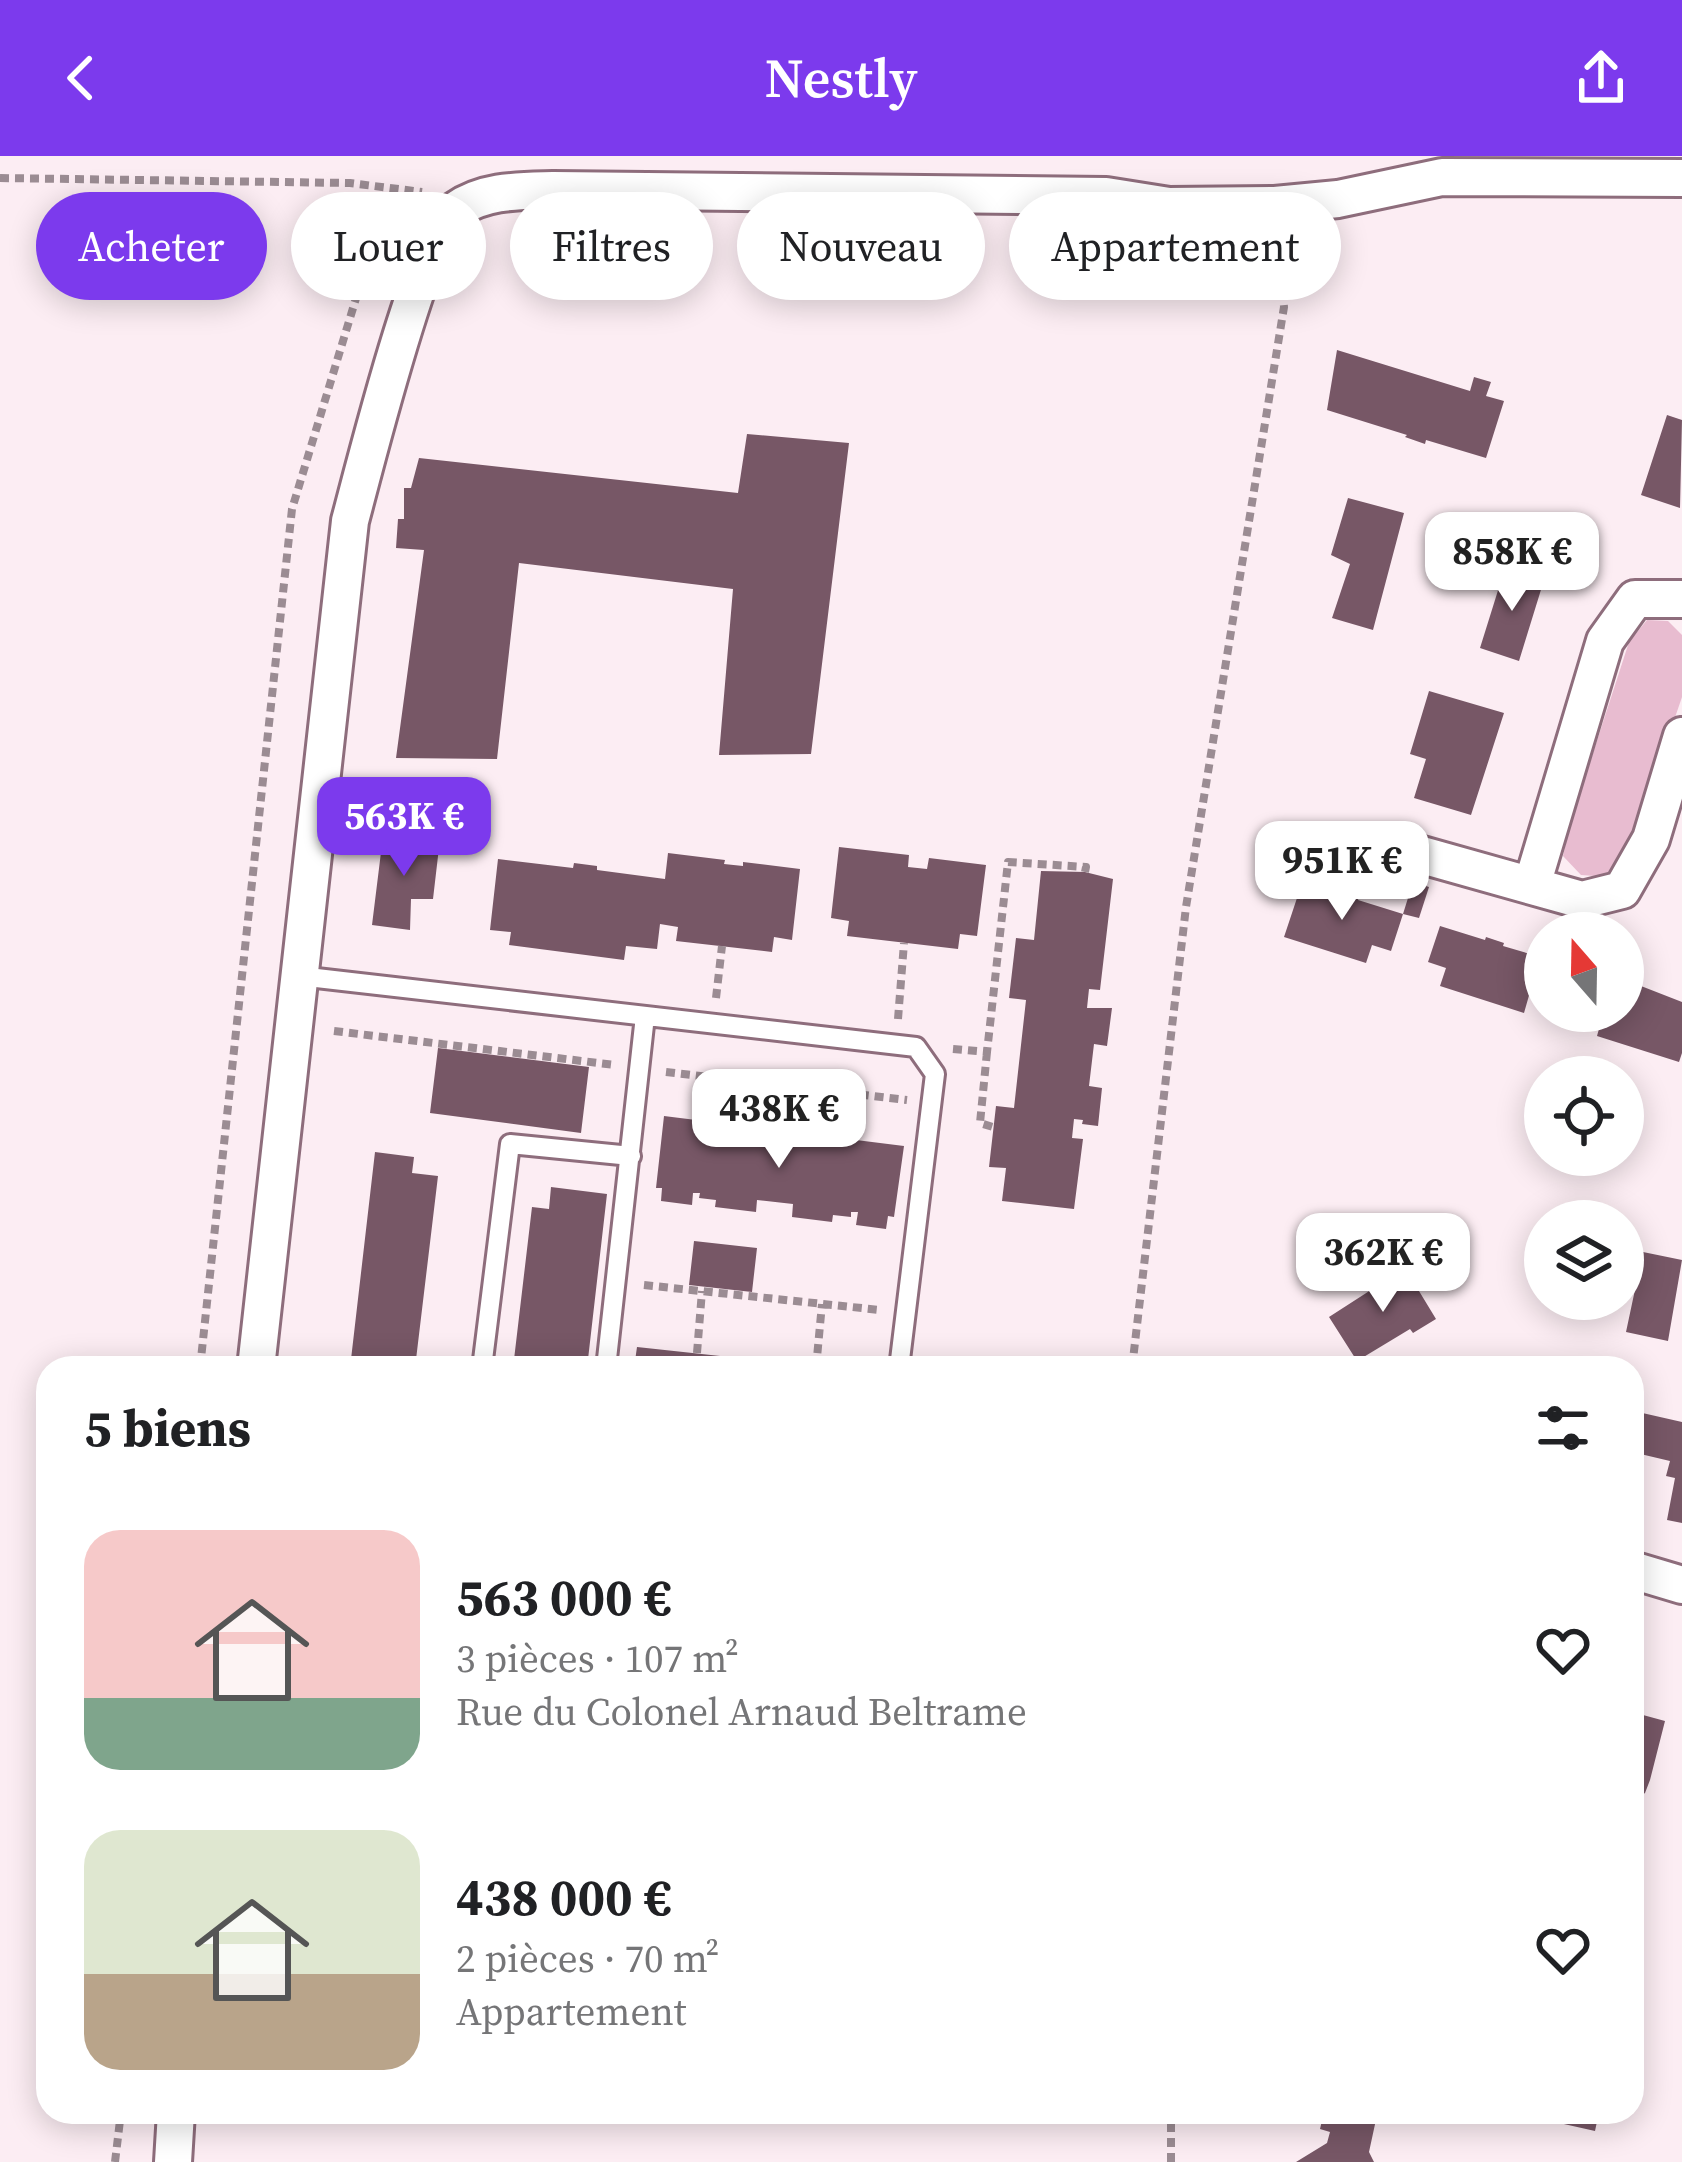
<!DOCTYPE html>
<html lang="fr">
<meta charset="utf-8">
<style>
:root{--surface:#fff;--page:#f6f6f6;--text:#202124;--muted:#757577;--accent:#7c3aed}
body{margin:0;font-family:"Source Serif 4",serif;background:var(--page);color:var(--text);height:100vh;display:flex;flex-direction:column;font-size:45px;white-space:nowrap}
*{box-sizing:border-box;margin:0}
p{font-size:39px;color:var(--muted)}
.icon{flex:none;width:66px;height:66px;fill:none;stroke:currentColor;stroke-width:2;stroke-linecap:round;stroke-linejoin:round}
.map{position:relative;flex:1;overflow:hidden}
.drawer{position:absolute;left:36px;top:1200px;width:1608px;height:768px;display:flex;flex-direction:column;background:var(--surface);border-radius:36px;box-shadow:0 6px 30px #0003}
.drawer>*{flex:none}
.hud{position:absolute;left:36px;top:36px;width:1611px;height:108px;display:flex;gap:24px}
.needle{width:78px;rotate:340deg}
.tools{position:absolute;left:1524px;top:756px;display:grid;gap:24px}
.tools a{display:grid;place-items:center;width:120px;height:120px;border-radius:50%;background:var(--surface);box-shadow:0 6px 30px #0003;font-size:60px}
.price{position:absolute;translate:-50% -102px;padding:0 27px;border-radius:24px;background:#fff;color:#222;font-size:39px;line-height:78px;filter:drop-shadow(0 3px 6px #0008)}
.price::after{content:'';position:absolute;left:50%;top:72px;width:36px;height:27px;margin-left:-18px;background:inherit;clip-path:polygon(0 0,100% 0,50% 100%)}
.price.on{background:var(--accent);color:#fff}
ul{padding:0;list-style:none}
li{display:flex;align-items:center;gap:36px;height:300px;padding:0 48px}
li span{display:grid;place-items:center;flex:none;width:336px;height:240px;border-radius:36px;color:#555}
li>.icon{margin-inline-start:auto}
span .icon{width:144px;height:144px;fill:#fffc;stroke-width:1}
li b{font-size:51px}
h2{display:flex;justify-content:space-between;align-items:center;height:144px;padding:0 48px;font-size:51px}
.tag{padding:0 42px;border-radius:54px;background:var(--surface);box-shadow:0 6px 30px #0003;font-size:42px;line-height:108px}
.tag.on{background:var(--accent);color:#fff}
header{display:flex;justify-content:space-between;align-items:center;height:156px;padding:0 48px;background:var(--accent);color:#fff;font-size:54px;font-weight:600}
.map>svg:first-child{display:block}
</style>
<header><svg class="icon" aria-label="back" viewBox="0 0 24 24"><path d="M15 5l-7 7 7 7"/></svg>Nestly<svg class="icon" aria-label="share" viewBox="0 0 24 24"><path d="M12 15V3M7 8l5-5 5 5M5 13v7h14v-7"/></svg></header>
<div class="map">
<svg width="1682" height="2006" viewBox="0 0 1682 2006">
<rect width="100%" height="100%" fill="#fcedf3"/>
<path fill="#e8bcd0" d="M1647 464 1668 465 1682 479V541L1623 713 1609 721 1581 719 1563 700 1570 668 1629 486Z"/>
<path fill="#775766" d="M1337 194 1470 235 1474 221 1491 226 1486 240 1504 245 1486 302 1426 284 1425 288 1405 281 1407 279 1327 254Z
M1667 259 1682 264 1680 352 1641 339Z
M747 278 849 287 811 598 719 599 733 433 519 407 497 603 396 602 424 394 396 392 398 363H404V332H411L419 302 738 337Z
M1348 342 1404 357 1373 474 1332 462 1350 408 1331 399Z
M1505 412 1544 424 1519 505 1480 492Z
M1429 535 1504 557 1471 659 1414 642 1426 603 1410 598Z
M383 680 440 683 433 743H411L410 774 372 769Z
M839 691 909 699 908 711 927 713 929 702 986 709 977 780 960 778 958 793 847 780 849 765 831 762Z
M668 697 725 704 724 708 743 710V706L800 713 792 784 774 781 772 796 676 785 678 771 660 768 657 793 626 790 624 804 509 789 511 776 490 774 498 703 573 712 574 707 597 710V714L665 723Z
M1041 715 1085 716 1113 723 1100 834 1089 833 1087 852H1112L1107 890 1094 888 1089 930 1102 932 1098 970 1082 968 1083 964 1074 963 1072 982 1083 983 1074 1053 1002 1045 1006 1012 989 1011 996 950 1014 952 1026 844 1009 842 1016 782 1034 784Z
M1413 726 1429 731 1419 762 1403 758Z
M1302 727 1339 739 1340 736 1359 740 1358 744 1403 758 1391 795 1372 789 1366 807 1284 781Z
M1440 770 1485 784 1486 781 1504 787 1503 790 1540 801 1524 857 1440 830 1446 812 1428 806Z
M1623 826 1640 833 1641 830 1682 846V897L1679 906 1597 880 1602 862 1583 855H1623Z
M438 892 589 911 581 977 430 957Z
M664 960 904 990 894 1061 888 1060 886 1073 856 1069 858 1056H851V1061L833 1059 832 1066 792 1061 793 1048 757 1044 756 1056 715 1051 716 1044 699 1042 700 1037H693L692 1049 661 1045 662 1032H656Z
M375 996 414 1001 412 1017 438 1020 415 1212H350Z
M551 1031 607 1038 587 1212H513L532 1051 549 1053Z
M694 1085 757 1092 752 1136 689 1129Z
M1643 1096 1682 1104 1668 1185 1626 1176Z
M1405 1112 1436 1163 1413 1177 1410 1173 1357 1205 1329 1161Z
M637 1191 757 1204 794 1209V1212H634Z
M1638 1256 1682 1266V1367L1667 1364 1675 1322 1666 1320 1670 1305 1632 1296V1281Z
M1632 1556 1665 1565 1650 1624 1645 1637 1639 1641 1632 1639Z
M1324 1956H1364L1377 1959 1369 1996 1374 2006H1296L1327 1987 1330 1976 1320 1973Z
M1548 1956H1599L1595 1975 1546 1964Z"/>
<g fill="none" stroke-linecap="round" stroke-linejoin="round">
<g stroke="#8e6d7c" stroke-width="24">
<path id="lane" d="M299 820 916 891 935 918 899 1212
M482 1212 510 988 631 1000
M606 1212 645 860"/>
</g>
<g stroke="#8e6d7c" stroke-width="42">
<path id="street" d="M1390 690 1582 744 1622 734 1651 683 1682 580
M1532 729 1605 485 1635 443H1682
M256 1212 350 365C364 313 422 79 456 54 484 34 520 35 553 34L1106 40 1169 50 1275 49 1338 43 1442 21 1682 22
M1632 1414 1682 1429
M173 2006 176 1956"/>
</g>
<path stroke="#9b8c93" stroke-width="8" stroke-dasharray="9 6" stroke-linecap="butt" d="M0 22 350 27 422 36
M716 842 722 790
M898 863 904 787
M334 875 615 909
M953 893 987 896 1008 706 1086 711 1085 716
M987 896 980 967 993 971
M666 916 907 944
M644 1129 880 1154
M697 1197 702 1135
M200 1212 292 353 367 106 377 102 388 106
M816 1212 822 1148
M1132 1212 1186 751 1284 151 1278 85
M115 2006 121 1956
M1171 2006V1956"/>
<use href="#lane" stroke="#fff" stroke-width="18"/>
<use href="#street" stroke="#fff" stroke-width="36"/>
</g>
</svg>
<div class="tools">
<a><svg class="needle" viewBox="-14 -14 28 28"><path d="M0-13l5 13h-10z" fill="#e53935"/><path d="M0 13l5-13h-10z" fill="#757577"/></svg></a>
<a><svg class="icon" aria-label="locate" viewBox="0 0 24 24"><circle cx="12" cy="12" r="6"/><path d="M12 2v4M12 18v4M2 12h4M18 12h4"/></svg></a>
<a><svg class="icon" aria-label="layers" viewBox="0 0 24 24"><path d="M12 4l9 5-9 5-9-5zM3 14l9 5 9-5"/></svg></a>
</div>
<b class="price" style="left:1512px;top:458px">858K €</b>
<b class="price on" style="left:404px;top:723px">563K €</b>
<b class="price" style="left:1342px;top:767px">951K €</b>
<b class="price" style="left:779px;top:1015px">438K €</b>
<b class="price" style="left:1383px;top:1159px">362K €</b>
<div class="hud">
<a class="tag on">Acheter</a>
<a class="tag">Louer</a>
<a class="tag">Filtres</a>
<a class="tag">Nouveau</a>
<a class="tag">Appartement</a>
</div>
<section class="drawer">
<h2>5 biens<svg class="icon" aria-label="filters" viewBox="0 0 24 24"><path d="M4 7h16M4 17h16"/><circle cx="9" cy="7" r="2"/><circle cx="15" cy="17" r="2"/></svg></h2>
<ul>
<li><span style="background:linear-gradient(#f6c9c9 70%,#7fa58c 0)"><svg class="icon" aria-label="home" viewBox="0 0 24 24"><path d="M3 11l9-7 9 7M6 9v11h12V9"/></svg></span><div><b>563 000 €</b><p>3 pièces · 107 m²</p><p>Rue du Colonel Arnaud Beltrame</p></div><svg class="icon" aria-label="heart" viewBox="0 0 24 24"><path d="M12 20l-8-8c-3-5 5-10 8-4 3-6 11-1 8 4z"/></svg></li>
<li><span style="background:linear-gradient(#dfe7d0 60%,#b9a48a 0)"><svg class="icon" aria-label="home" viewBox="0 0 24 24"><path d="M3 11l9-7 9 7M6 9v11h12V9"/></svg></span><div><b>438 000 €</b><p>2 pièces · 70 m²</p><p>Appartement</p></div><svg class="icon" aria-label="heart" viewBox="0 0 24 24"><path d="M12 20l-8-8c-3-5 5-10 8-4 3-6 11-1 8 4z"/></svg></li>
</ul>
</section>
</div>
